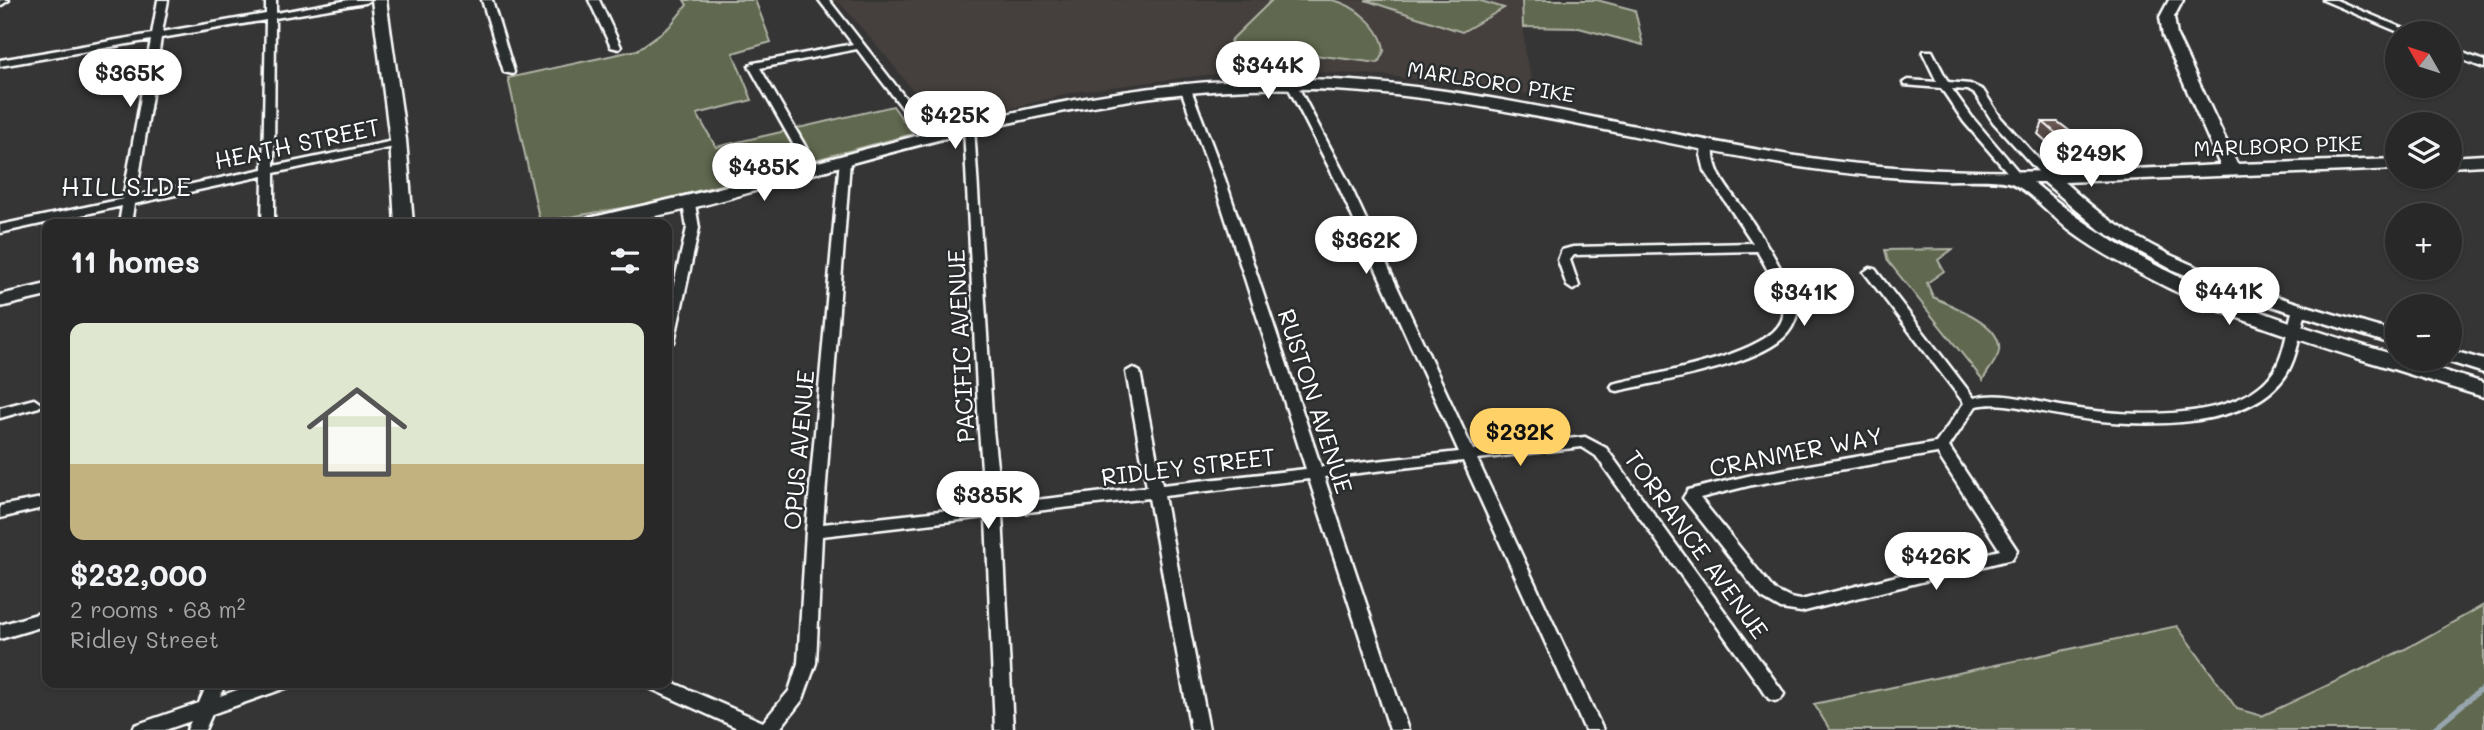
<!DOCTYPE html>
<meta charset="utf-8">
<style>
:root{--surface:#282828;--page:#343434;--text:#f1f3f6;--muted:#a5a6a8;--line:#444445;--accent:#ffd166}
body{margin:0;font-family:Mali,sans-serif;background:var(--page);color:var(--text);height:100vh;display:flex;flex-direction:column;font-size:26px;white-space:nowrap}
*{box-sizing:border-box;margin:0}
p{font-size:23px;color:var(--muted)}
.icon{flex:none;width:38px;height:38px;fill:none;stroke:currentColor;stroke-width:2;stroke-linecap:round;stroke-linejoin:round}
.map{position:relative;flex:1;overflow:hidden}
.panel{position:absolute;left:42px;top:219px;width:630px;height:469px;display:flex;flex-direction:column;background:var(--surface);border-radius:14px;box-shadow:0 2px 5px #0004,0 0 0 2px var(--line)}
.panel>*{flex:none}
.needle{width:46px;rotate:309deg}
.fabs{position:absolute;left:2385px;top:21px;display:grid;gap:14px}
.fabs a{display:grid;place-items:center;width:77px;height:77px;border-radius:50%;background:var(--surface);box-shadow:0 2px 5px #0004,0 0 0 2px var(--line);font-size:35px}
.price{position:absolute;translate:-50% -60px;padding:0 16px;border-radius:24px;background:#fff;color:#222;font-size:23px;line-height:46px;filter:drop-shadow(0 2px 4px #0008)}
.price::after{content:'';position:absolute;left:50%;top:42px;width:21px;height:16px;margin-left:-10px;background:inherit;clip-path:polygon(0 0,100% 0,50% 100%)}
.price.selected{background:var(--accent);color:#111}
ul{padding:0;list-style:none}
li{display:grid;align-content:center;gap:14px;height:371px;padding:0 28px}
li span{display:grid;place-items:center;height:217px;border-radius:14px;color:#555}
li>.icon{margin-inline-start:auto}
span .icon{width:126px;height:126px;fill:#fffc;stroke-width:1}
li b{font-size:30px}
h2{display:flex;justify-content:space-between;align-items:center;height:84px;padding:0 28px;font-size:30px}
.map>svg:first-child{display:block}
</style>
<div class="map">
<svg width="2484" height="730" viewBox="0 0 2484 730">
<rect width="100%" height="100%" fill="#363535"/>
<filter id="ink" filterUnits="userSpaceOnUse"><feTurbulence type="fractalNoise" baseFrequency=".0143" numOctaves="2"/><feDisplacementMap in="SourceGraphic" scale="14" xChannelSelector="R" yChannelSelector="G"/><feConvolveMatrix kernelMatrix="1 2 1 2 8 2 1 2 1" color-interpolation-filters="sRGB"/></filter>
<g filter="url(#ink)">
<path fill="#453f3d" d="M832 0H1522L1525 54 1536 95 1382 75 1314 72 1206 75 1080 91 955 122 936 120 889 60 841 4Z"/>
<path fill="#61684f" stroke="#b0b4a7" stroke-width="2" d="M684 0H755L771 42 733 53 752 100 697 114 716 147 893 106 913 134 652 203 540 222 508 78 637 50 669 27 687 5Z
M1272 0C1291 0 1314 0 1332 0 1354 4 1383 28 1384 51L1378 63 1234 45 1230 41Z
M1365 0H1478L1504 8 1462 32Z
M1522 0H1597L1635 10 1643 45 1579 28 1523 27Z
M1953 249 1938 260 1944 271 1927 283 1933 297C1951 306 2003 323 1999 351 1998 360 1987 371 1983 380L1888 261 1885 250Z
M2484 605V730H1830L1814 704 2177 626 2237 709 2262 716 2405 649Z"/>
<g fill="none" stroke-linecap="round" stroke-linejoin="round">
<path stroke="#97a5ad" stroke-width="5" d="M2432 730 2484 687"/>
<g stroke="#fff" stroke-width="5">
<path id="street" d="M0 0H9L0 6Z
M158 0H168L162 32 266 14V0H276V13L349 0H370L365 3 275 18 274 166 398 140 404 143 398 146 274 173V224H262L263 176 134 204 131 224H119L122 206 0 233V225L123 199 151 40 0 66V60L152 34ZM266 20 263 169 136 196 161 38Z
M482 0H492L514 72 513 74 504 72Z
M589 0H599L621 47 619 49 611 47Z
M819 0H829L935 136V140H927L857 49 760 68 819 170 813 173 809 172 749 66 754 63 853 44Z
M2323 0H2336L2414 33H2401Z
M2450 48 2484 61V68L2450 55Z
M1924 51H1932L1948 82 1970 84 1983 90 2001 118 2053 175V179H2045L1993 122 1975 94 1968 90 1952 89 1972 117 2023 177V181H2015L1964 122 1941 88 1904 85 1903 83 1908 80 1937 82 1923 53Z
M1291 80 1296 83 1349 183 1473 450 1585 437 1606 448 1781 689 1784 694 1781 699 1775 701 1769 699 1596 456 1582 447 1477 459 1603 730H1585L1463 461 1324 477 1408 730H1390L1309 479 1164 496 1209 730H1191L1149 498 1002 515 1013 730H995L986 517 822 536 816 663 803 699 779 730H742L647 687 644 682H667V680L763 722 789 691 798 663 806 531 840 159 844 158 850 161 823 524 985 506 979 430 964 127 969 124 974 127 993 430 1001 504 1147 487 1126 372 1133 368 1140 372 1162 485 1306 469 1213 179 1180 87 1185 84 1190 87 1225 179 1321 467 1459 452 1337 183 1286 83Z
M1708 142 1714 145C1711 175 1733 193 1749 217 1768 246 1791 280 1797 315 1795 320 1793 326 1790 330 1769 364 1657 382 1618 391L1613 390 1611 387 1613 384C1647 375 1777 355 1783 316 1786 299 1765 265 1757 251L1574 255 1570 260 1579 286 1573 290 1567 286 1558 260 1562 250 1573 247 1753 243 1705 171 1701 155 1702 145Z
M689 200 695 204 699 228 674 342 667 346V314L687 228 683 204Z
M1870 268 1875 269 1974 398C2003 391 2031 401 2060 406 2117 416 2237 426 2274 371 2285 353 2287 328 2293 309L2300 305 2307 309C2300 330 2298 356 2286 375 2246 435 2122 427 2060 415 2032 411 2004 400 1976 406L1949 447 2017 550 2012 559 1801 612 1781 609 1762 598 1683 498 1688 490 1752 475 1936 443 1964 403 1864 272ZM1937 453 2000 550 1801 600 1790 598 1774 590 1700 498 1752 485Z
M34 399 41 404 39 407 0 418V408Z
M47 497V507L0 518V506Z
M47 611V625L0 639V625Z
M208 682H226L220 696 260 682H292L289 687 212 714 205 730H187L191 721 165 730H133L135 725 199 703Z"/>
</g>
<g stroke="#fff" stroke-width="5">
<path id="secondary" d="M372 0H386L406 140 413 224H395L390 140Z
M2169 0H2183L2174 17 2177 36 2237 164 2398 159V169L2064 182C2080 196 2096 211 2114 223 2198 279 2302 304 2398 333V346L2246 298 2173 270 2100 230 2044 182H2033C2144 277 2260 315 2398 356V359H2405L2484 383V397C2442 385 2401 371 2360 359 2288 336 2214 313 2147 277 2120 263 2094 249 2070 231 2055 219 2024 185 2008 182 1989 178 1959 181 1939 180 1892 178 1846 174 1800 167 1616 138 1437 82 1249 89 1106 94 968 131 830 169 751 191 659 224 578 224L581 220C635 207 689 196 743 182 927 134 1108 76 1300 79 1471 81 1635 132 1803 157 1941 178 2081 172 2220 165L2163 36 2160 17Z
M2484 155V165L2450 167V157Z
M47 284V296L0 307V295Z
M2450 350 2484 360V373L2443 360 2441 359H2450Z"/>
</g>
<use href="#street" fill="#2a2d2e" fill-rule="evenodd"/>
<use href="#secondary" fill="#2a2d2e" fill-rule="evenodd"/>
</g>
<path fill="#594b46" stroke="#fff" stroke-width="2" d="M2043 122 2084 142 2079 154 2062 156 2038 134Z"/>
<path fill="#685751" stroke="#fff" stroke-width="2" d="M2043 122H2058L2084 142 2067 143Z"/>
</g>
<g text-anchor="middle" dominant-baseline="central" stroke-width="5" stroke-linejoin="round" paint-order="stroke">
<g font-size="21" fill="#fff" stroke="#2a2d2e">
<text transform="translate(1491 81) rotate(9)">MARLBORO PIKE</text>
<text transform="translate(2278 145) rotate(-2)">MARLBORO PIKE</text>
</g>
<g font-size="24" fill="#fff" stroke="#2a2d2e">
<text transform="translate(297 143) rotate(-12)">HEATH STREET</text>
<text transform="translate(960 346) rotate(-93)">PACIFIC AVENUE</text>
<text transform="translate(1316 401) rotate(72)">RUSTON AVENUE</text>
<text transform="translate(798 450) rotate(-85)">OPUS AVENUE</text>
<text transform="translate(1796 451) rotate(-11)">CRANMER WAY</text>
<text transform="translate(1188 466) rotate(-7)">RIDLEY STREET</text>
<text transform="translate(1697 544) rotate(54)">TORRANCE AVENUE</text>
</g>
<g font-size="26" letter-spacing="2" fill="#fff" stroke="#2a2d2e">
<text x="127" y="186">HILLSIDE</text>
</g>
</g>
</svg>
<div class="fabs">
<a><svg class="needle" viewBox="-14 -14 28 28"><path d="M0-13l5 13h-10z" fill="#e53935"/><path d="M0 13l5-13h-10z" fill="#a5a6a8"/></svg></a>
<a><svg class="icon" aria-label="layers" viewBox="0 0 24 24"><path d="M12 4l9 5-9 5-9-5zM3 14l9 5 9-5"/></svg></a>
<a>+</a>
<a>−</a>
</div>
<b class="price" style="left:1268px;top:101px">$344K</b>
<b class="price" style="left:130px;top:109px">$365K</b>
<b class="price" style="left:955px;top:151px">$425K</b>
<b class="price" style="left:2091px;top:189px">$249K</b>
<b class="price" style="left:764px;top:203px">$485K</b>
<b class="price" style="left:1366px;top:276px">$362K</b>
<b class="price" style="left:2229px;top:327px">$441K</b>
<b class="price" style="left:1804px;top:328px">$341K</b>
<b class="price selected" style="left:1520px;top:468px">$232K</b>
<b class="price" style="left:988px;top:531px">$385K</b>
<b class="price" style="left:1936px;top:592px">$426K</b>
<section class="panel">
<h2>11 homes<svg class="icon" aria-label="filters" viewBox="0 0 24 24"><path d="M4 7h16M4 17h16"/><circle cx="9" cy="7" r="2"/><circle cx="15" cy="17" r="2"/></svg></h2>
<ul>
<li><span style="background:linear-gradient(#dfe7d0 65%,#c2b280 0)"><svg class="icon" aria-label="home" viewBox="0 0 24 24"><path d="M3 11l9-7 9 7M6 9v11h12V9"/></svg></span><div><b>$232,000</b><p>2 rooms · 68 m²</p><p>Ridley Street</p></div></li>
</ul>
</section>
</div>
